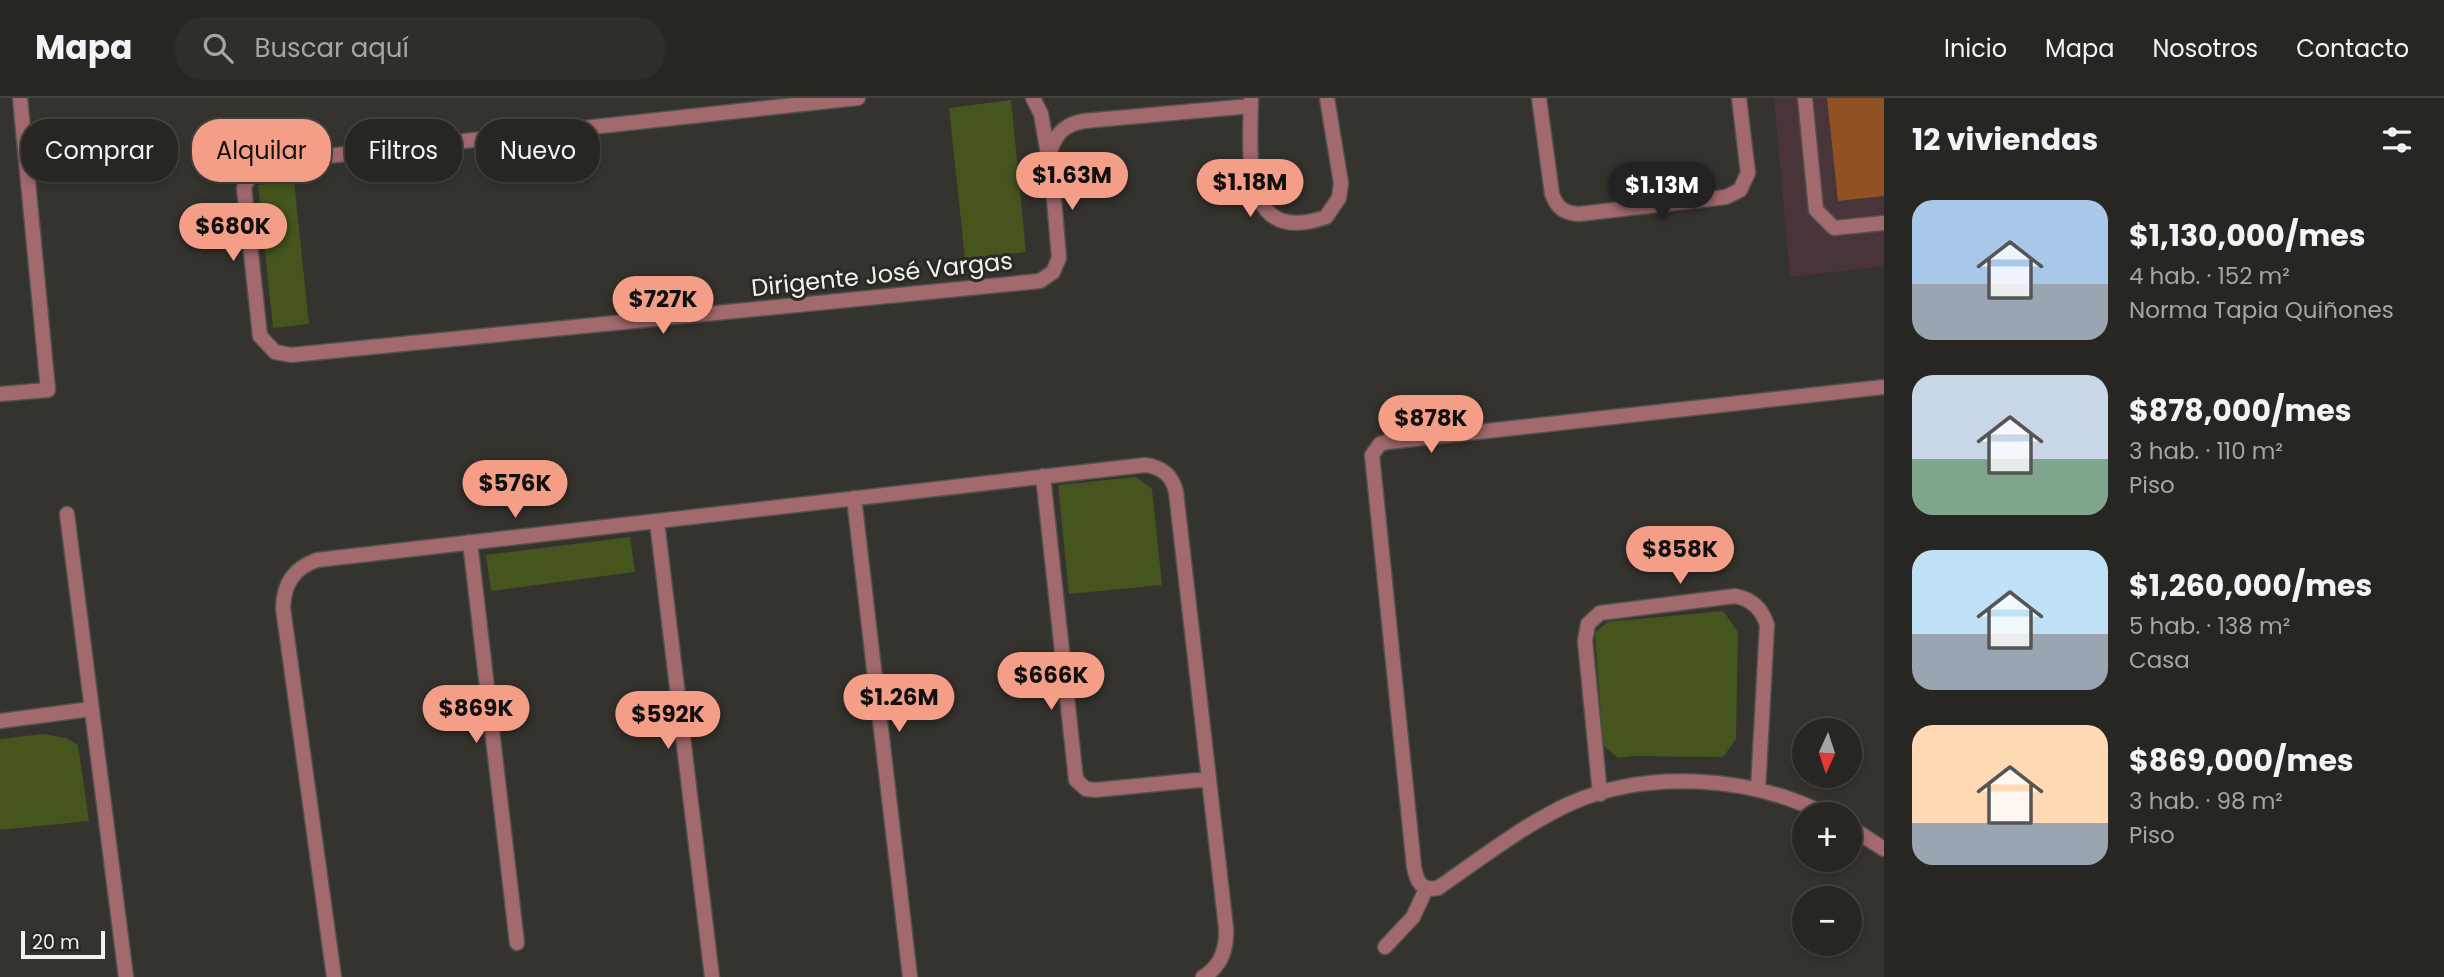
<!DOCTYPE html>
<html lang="es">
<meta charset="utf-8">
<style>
:root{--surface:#282622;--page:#302e2a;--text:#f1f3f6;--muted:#a5a5a5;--line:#444340;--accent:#f49e88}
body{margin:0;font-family:Poppins,sans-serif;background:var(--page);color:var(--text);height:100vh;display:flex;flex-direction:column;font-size:26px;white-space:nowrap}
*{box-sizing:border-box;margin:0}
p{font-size:23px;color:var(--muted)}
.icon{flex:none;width:38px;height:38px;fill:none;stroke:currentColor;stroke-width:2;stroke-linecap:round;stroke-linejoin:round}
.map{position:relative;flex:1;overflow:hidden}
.panel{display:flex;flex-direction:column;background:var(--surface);width:560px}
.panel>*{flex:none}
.guide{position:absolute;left:21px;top:21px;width:665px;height:63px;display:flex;gap:14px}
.needle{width:46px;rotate:183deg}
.fabs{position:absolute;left:1792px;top:620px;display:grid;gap:14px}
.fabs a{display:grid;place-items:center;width:70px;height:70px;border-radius:50%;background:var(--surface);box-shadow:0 4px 10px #0003,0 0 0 2px var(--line);font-size:35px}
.scale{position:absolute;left:21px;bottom:18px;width:84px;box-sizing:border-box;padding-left:7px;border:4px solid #f3f2ef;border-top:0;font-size:19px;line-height:24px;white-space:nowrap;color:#f3f2ef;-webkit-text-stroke:5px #2b2924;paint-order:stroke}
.price{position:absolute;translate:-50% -60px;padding:0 16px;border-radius:24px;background:var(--accent);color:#111;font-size:23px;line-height:46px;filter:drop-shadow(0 2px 4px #0008)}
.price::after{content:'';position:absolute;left:50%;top:42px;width:21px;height:16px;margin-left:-10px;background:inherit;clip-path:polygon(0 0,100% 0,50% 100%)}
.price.selected{background:#222;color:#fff}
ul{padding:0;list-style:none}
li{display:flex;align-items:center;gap:21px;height:175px;padding:0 28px}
li span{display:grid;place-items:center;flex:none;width:196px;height:140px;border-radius:21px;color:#555}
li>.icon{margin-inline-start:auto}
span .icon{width:84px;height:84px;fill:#fffc;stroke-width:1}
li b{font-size:30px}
h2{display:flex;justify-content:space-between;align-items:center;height:84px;padding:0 28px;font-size:30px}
.chip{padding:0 24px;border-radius:28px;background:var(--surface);box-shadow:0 4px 10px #0003,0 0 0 2px var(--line);font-size:24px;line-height:63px}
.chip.selected{background:var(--accent);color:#111}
header{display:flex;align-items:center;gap:42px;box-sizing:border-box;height:98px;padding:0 35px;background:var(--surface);border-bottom:2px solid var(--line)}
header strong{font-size:33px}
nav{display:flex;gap:38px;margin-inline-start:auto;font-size:24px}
.search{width:490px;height:63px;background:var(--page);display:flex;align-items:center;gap:18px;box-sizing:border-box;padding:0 24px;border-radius:28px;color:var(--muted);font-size:26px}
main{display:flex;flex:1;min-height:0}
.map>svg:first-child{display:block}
</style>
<header>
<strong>Mapa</strong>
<div class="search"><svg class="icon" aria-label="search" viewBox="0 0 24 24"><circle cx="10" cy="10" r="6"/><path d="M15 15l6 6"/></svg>Buscar aquí</div>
<nav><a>Inicio</a><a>Mapa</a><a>Nosotros</a><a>Contacto</a></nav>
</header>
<main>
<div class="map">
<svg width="1884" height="879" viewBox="0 0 1884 879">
<rect width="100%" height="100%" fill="#35332e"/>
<path fill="#49343a" d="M1774 0H1884V168L1790 179Z"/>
<path fill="#45551d" d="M1011 2 1026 154 965 161 949 10Z
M294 83 309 226 273 230 258 87Z
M1136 379 1152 391 1162 487 1069 496 1058 387Z
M630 439 635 474 491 493 486 457Z
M1723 513 1738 534 1736 641 1723 659 1633 658 1618 660 1603 647 1595 535 1607 524Z
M43 636 66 640 78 647 89 723 0 732V641Z"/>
<path fill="#915223" d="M1827 0H1884V98L1838 103Z"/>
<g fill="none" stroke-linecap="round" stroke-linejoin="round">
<g stroke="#53524d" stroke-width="17">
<path id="service" d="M1805 0 1816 112 1834 130 1884 125"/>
</g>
<g stroke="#53524d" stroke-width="17">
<path id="minor" d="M858 0 263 65 251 74 244 90 260 238 275 254 291 257 1040 183 1053 174 1059 160 1050 54C1055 36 1065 26 1084 23L1251 8
M1033 0 1041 16 1048 56
M1539 0 1552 96C1557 110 1564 115 1579 116L1726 99 1740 92 1748 75 1739 0
M1251 1C1250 56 1240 149 1326 119L1339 100 1341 85 1327 0
M0 296 48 292 20 0
M1043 378 1076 682 1086 691 1095 692 1209 681
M854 400 910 879
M67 416 126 879
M657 424 712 879
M470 444 517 845
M0 623 91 611
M1600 696 1585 543 1588 526 1600 515 1735 498C1752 501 1762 511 1767 527L1758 692
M1825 716C1750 678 1647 671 1569 706 1522 728 1480 761 1438 790 1421 793 1417 784 1414 769L1372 357 1380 346 1387 344 1884 289
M1850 729 1884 751
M1385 849 1413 819 1426 791
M334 879 283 510C284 485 294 470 317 462L1145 367C1162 369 1172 377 1176 394L1226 830C1227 850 1222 868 1203 879"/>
</g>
<use href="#service" stroke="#a2696e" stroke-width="14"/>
<use href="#minor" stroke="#a2696e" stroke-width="14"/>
</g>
<g text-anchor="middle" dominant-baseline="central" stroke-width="6" stroke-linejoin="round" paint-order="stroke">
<g font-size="24" fill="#f3f2ef" stroke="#2b2924">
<text transform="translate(882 176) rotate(-6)">Dirigente José Vargas</text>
</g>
</g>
</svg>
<div class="fabs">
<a><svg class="needle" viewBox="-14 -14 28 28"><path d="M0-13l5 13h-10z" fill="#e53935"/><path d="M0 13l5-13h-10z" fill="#a5a5a5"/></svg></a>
<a>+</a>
<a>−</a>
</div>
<div class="scale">20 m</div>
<b class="price" style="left:1072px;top:114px">$1.63M</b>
<b class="price" style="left:1250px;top:121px">$1.18M</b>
<b class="price selected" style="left:1662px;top:124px">$1.13M</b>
<b class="price" style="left:233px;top:165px">$680K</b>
<b class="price" style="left:663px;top:238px">$727K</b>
<b class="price" style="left:1431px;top:357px">$878K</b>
<b class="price" style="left:515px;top:422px">$576K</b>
<b class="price" style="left:1680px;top:488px">$858K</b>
<b class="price" style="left:1051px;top:614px">$666K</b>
<b class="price" style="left:899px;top:636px">$1.26M</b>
<b class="price" style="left:476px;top:647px">$869K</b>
<b class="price" style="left:668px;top:653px">$592K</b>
<div class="guide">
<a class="chip">Comprar</a>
<a class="chip selected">Alquilar</a>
<a class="chip">Filtros</a>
<a class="chip">Nuevo</a>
</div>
</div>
<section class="panel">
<h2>12 viviendas<svg class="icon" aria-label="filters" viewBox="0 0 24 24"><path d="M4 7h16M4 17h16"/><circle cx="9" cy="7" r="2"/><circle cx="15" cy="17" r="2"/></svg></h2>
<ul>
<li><span style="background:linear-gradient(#a9c7e8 60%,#9aa5b1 0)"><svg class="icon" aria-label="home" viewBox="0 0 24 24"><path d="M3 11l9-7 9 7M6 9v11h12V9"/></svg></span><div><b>$1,130,000/mes</b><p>4 hab. · 152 m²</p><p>Norma Tapia Quiñones</p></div></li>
<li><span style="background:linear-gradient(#c9d6e8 60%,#7fa58c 0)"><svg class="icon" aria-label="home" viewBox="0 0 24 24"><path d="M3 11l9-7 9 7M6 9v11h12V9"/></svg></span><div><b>$878,000/mes</b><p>3 hab. · 110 m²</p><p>Piso</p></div></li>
<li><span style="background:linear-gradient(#bfe0f5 60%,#9aa5b1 0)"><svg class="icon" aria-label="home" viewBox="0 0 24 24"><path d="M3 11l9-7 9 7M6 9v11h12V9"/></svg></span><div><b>$1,260,000/mes</b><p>5 hab. · 138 m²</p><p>Casa</p></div></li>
<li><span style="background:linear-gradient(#ffd9b3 70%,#9aa5b1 0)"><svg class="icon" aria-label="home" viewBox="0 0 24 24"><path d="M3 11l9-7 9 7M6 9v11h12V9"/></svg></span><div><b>$869,000/mes</b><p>3 hab. · 98 m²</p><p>Piso</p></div></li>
</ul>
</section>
</main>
